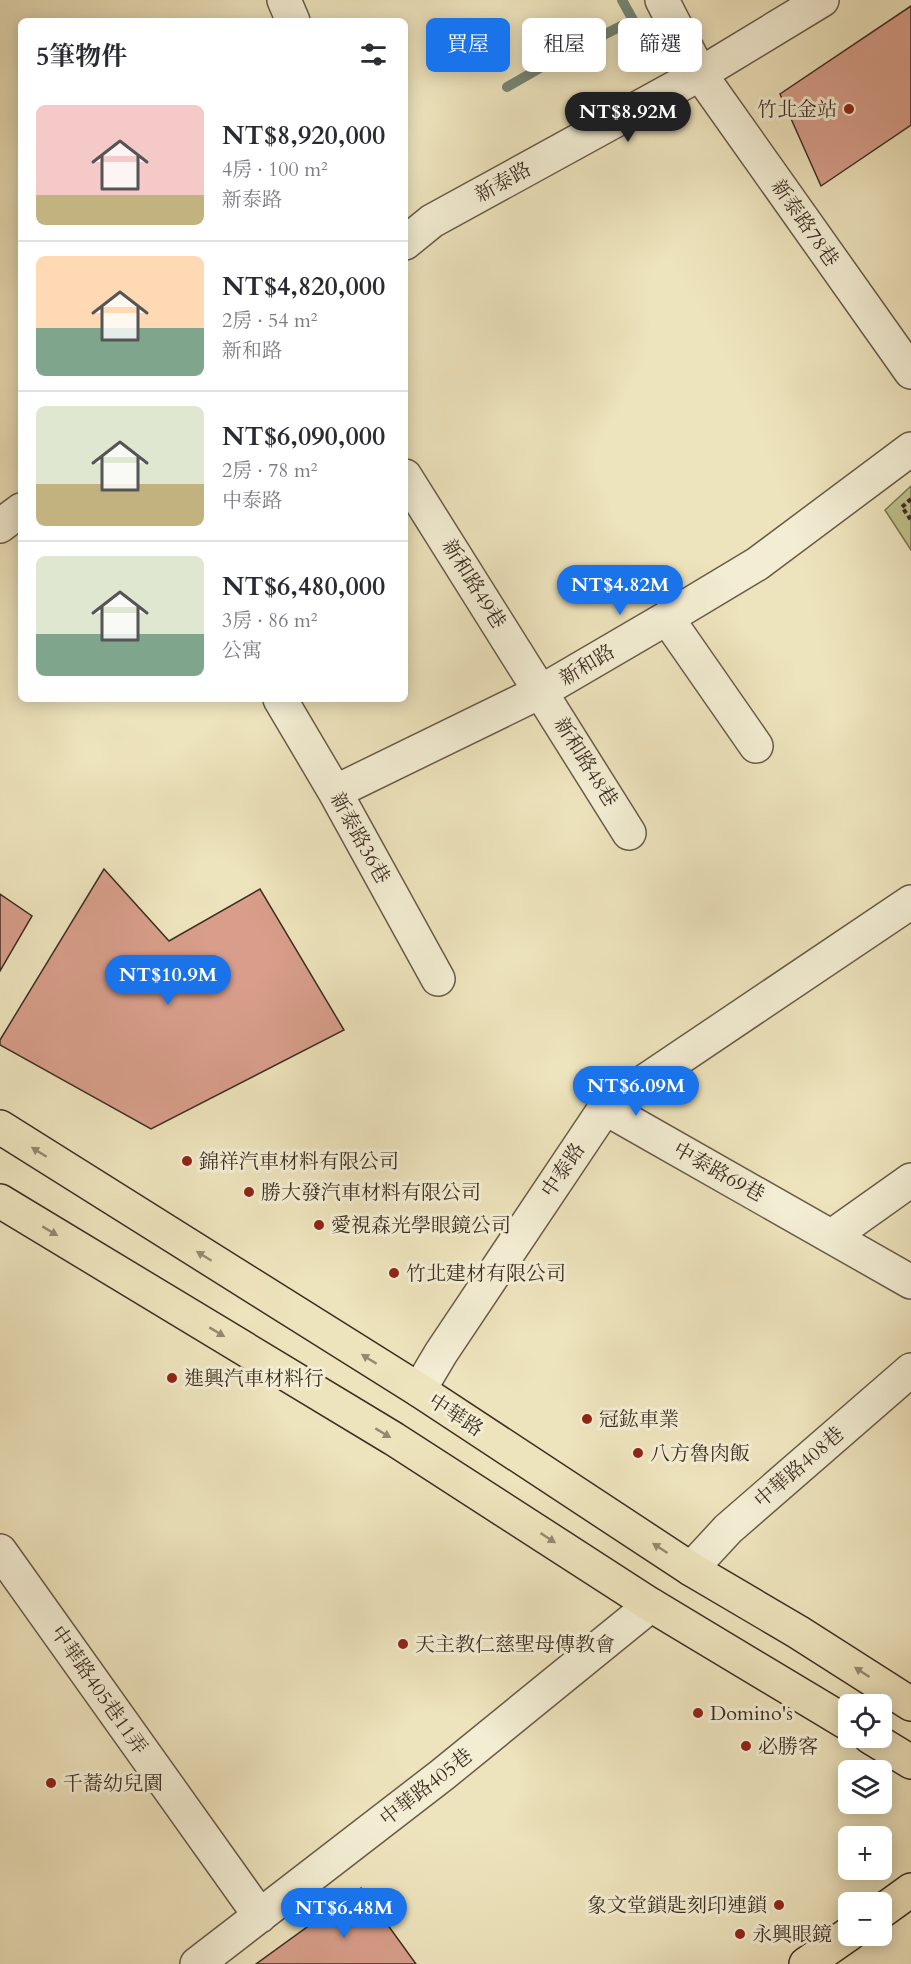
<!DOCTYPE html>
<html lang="zh-TW">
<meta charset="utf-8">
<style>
:root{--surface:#fff;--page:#f2f2f3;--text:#2b2b33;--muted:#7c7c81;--line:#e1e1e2;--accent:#1a73e8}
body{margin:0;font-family:Cardo,"Noto Serif TC",serif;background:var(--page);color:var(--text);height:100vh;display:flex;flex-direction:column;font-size:22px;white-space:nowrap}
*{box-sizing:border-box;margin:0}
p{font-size:20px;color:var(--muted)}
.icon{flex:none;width:33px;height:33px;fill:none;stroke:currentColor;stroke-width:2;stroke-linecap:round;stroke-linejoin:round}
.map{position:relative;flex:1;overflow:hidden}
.details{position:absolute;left:18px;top:18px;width:390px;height:684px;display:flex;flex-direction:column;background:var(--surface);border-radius:9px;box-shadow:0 3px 15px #0003}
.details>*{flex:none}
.hud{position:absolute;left:426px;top:18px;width:394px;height:54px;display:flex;gap:12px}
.fabs{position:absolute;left:838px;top:1694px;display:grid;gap:12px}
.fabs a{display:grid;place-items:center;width:54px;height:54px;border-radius:9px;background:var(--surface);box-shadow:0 3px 15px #0003;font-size:30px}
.price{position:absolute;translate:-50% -51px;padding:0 14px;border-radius:21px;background:var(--accent);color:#fff;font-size:20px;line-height:39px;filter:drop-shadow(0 2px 3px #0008)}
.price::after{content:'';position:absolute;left:50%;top:36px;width:18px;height:14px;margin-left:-9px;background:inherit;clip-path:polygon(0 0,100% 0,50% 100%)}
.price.current{background:#222;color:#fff}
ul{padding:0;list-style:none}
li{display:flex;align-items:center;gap:18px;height:150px;padding:0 18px}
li+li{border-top:2px solid var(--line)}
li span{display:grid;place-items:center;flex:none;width:168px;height:120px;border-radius:9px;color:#555}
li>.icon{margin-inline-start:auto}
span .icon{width:72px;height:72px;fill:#fffc;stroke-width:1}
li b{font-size:26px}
h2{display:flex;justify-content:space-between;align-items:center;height:72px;padding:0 18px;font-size:26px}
.pill{padding:0 21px;border-radius:9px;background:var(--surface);box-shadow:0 3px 15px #0003;font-size:21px;line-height:54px}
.pill.current{background:var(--accent);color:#fff}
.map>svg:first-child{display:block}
</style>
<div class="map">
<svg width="911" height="1964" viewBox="0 0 911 1964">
<rect width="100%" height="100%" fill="#ede3bc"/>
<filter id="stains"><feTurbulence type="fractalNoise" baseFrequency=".00333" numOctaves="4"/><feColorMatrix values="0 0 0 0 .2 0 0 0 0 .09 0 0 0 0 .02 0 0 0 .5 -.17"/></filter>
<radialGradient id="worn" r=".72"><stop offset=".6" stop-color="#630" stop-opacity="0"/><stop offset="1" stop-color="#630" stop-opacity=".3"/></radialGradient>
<path fill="#c0c18b" stroke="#7e7856" stroke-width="1.5" d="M911 486V550L885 510Z"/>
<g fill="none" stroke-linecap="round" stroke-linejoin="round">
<path stroke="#758574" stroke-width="10" d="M507 87 554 60 633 20 622 0"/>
</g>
<path fill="#d89e8b" stroke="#3d2e22" stroke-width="1.5" d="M911 6V125L821 186 780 94Z
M104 869 169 941 260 889 344 1030 151 1129 0 1045V1040Z
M0 894 32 916 0 971Z
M361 1888 416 1964H256Z"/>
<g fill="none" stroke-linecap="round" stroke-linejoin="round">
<g stroke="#695b48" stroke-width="36">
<path id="minor" d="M284 0 293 21
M662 0 700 74 911 372
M405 243 432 221 700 74 822 0
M405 476 629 833
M0 526 21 510
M667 618 756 746
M280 699 335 792 438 979
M335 792 542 691 667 618 757 564 911 449
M605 1108 911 1282
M832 1236 911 1180
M419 1390 441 1353 605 1108 911 902
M0 1551 260 1916
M691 1569 728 1529 911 1370
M197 1964 442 1775 651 1605"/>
</g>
<g stroke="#3d2e22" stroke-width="36">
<path id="major" d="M0 1127 419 1390 691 1569 798 1632 911 1704
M0 1201 394 1439 651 1605 849 1724
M870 1737 911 1762
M882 1911 911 1890
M806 1964 849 1934"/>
</g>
<path stroke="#3d2e22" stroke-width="4" stroke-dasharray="4.5 3" stroke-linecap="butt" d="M911 499 902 507 911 520"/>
<use href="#minor" stroke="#f3edd3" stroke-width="33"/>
<use href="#major" stroke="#ede3bc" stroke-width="33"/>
</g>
<defs><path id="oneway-solid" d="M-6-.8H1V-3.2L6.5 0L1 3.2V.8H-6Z" transform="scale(1.5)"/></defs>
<g fill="#95886f">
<use href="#oneway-solid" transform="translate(39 1152) rotate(-148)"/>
<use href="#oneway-solid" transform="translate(50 1231) rotate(31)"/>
<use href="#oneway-solid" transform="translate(204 1256) rotate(-148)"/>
<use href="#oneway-solid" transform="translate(217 1332) rotate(31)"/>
<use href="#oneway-solid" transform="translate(369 1359) rotate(-148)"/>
<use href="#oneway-solid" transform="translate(383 1433) rotate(31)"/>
<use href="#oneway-solid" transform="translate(548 1538) rotate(33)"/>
<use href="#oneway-solid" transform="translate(660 1548) rotate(-147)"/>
<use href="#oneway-solid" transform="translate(862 1672) rotate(-147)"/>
</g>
<g fill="#8f2418" stroke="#f3edd3" stroke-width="2">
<circle cx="849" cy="109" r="6"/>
<circle cx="187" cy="1161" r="6"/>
<circle cx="249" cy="1192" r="6"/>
<circle cx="319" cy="1225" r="6"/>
<circle cx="394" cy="1273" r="6"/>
<circle cx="172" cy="1378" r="6"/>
<circle cx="587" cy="1419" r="6"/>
<circle cx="638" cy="1453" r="6"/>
<circle cx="403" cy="1644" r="6"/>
<circle cx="698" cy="1713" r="6"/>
<circle cx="746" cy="1746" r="6"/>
<circle cx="51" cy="1783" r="6"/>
<circle cx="779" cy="1905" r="6"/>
<circle cx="740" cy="1934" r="6"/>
</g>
<g text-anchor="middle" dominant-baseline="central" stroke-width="6" stroke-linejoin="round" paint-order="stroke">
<g font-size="20" fill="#3d2e22" stroke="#f3edd3" text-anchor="start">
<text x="837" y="109" text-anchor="end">竹北金站</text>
<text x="199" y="1161">錦祥汽車材料有限公司</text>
<text x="261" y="1192">勝大發汽車材料有限公司</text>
<text x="331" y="1225">愛視森光學眼鏡公司</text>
<text x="406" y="1273">竹北建材有限公司</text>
<text x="184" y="1378">進興汽車材料行</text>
<text x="599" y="1419">冠鈜車業</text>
<text x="650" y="1453">八方魯肉飯</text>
<text x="415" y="1644">天主教仁慈聖母傳教會</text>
<text x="710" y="1713">Domino's</text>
<text x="758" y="1746">必勝客</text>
<text x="63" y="1783">千蕎幼兒園</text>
<text x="767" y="1905" text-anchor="end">象文堂鎖匙刻印連鎖</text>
<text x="752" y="1934">永興眼鏡</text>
</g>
<g font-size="20" fill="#3d2e22" stroke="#f3edd3">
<text transform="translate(503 182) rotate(-29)">新泰路</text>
<text transform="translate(805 223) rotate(55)">新泰路78巷</text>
<text transform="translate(474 584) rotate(58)">新和路49巷</text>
<text transform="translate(587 665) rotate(-31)">新和路</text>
<text transform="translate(586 762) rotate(58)">新和路48巷</text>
<text transform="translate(360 838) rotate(61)">新泰路36巷</text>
<text transform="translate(563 1170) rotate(-56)">中泰路</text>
<text transform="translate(719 1172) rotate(29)">中泰路69巷</text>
<text transform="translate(456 1415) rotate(33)">中華路</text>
<text transform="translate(799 1467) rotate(-41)">中華路408巷</text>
<text transform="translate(99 1690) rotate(55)">中華路405巷11弄</text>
<text transform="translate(426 1787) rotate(-38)">中華路405巷</text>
</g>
</g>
<rect width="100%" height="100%" filter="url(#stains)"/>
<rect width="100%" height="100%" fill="url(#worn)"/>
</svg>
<div class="fabs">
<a><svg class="icon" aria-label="locate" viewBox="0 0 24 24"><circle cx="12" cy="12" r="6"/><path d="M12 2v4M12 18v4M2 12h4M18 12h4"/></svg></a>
<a><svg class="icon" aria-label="layers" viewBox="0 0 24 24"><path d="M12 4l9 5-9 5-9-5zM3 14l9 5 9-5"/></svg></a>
<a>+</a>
<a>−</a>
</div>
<b class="price current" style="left:628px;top:143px">NT$8.92M</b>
<b class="price" style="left:620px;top:616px">NT$4.82M</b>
<b class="price" style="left:168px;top:1006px">NT$10.9M</b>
<b class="price" style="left:636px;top:1117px">NT$6.09M</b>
<b class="price" style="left:344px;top:1939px">NT$6.48M</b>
<div class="hud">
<a class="pill current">買屋</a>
<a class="pill">租屋</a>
<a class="pill">篩選</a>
</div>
<section class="details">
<h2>5筆物件<svg class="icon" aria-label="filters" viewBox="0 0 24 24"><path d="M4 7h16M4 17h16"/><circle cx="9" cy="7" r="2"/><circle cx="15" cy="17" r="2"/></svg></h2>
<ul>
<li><span style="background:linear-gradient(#f6c9c9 75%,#c2b280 0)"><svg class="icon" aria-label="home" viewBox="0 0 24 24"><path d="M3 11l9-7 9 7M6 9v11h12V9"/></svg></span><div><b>NT$8,920,000</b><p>4房 · 100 m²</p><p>新泰路</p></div></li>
<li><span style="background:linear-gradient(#ffd9b3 60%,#7fa58c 0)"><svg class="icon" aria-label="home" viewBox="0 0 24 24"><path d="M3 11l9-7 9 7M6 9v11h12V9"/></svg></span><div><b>NT$4,820,000</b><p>2房 · 54 m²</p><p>新和路</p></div></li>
<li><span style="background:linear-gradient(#dfe7d0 65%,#c2b280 0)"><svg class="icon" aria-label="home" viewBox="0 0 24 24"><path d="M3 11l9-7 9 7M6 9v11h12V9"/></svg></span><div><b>NT$6,090,000</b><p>2房 · 78 m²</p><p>中泰路</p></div></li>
<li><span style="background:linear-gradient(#dfe7d0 65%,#7fa58c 0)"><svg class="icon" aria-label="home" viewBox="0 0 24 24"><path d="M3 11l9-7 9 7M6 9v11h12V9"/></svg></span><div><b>NT$6,480,000</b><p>3房 · 86 m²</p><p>公寓</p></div></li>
</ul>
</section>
</div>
